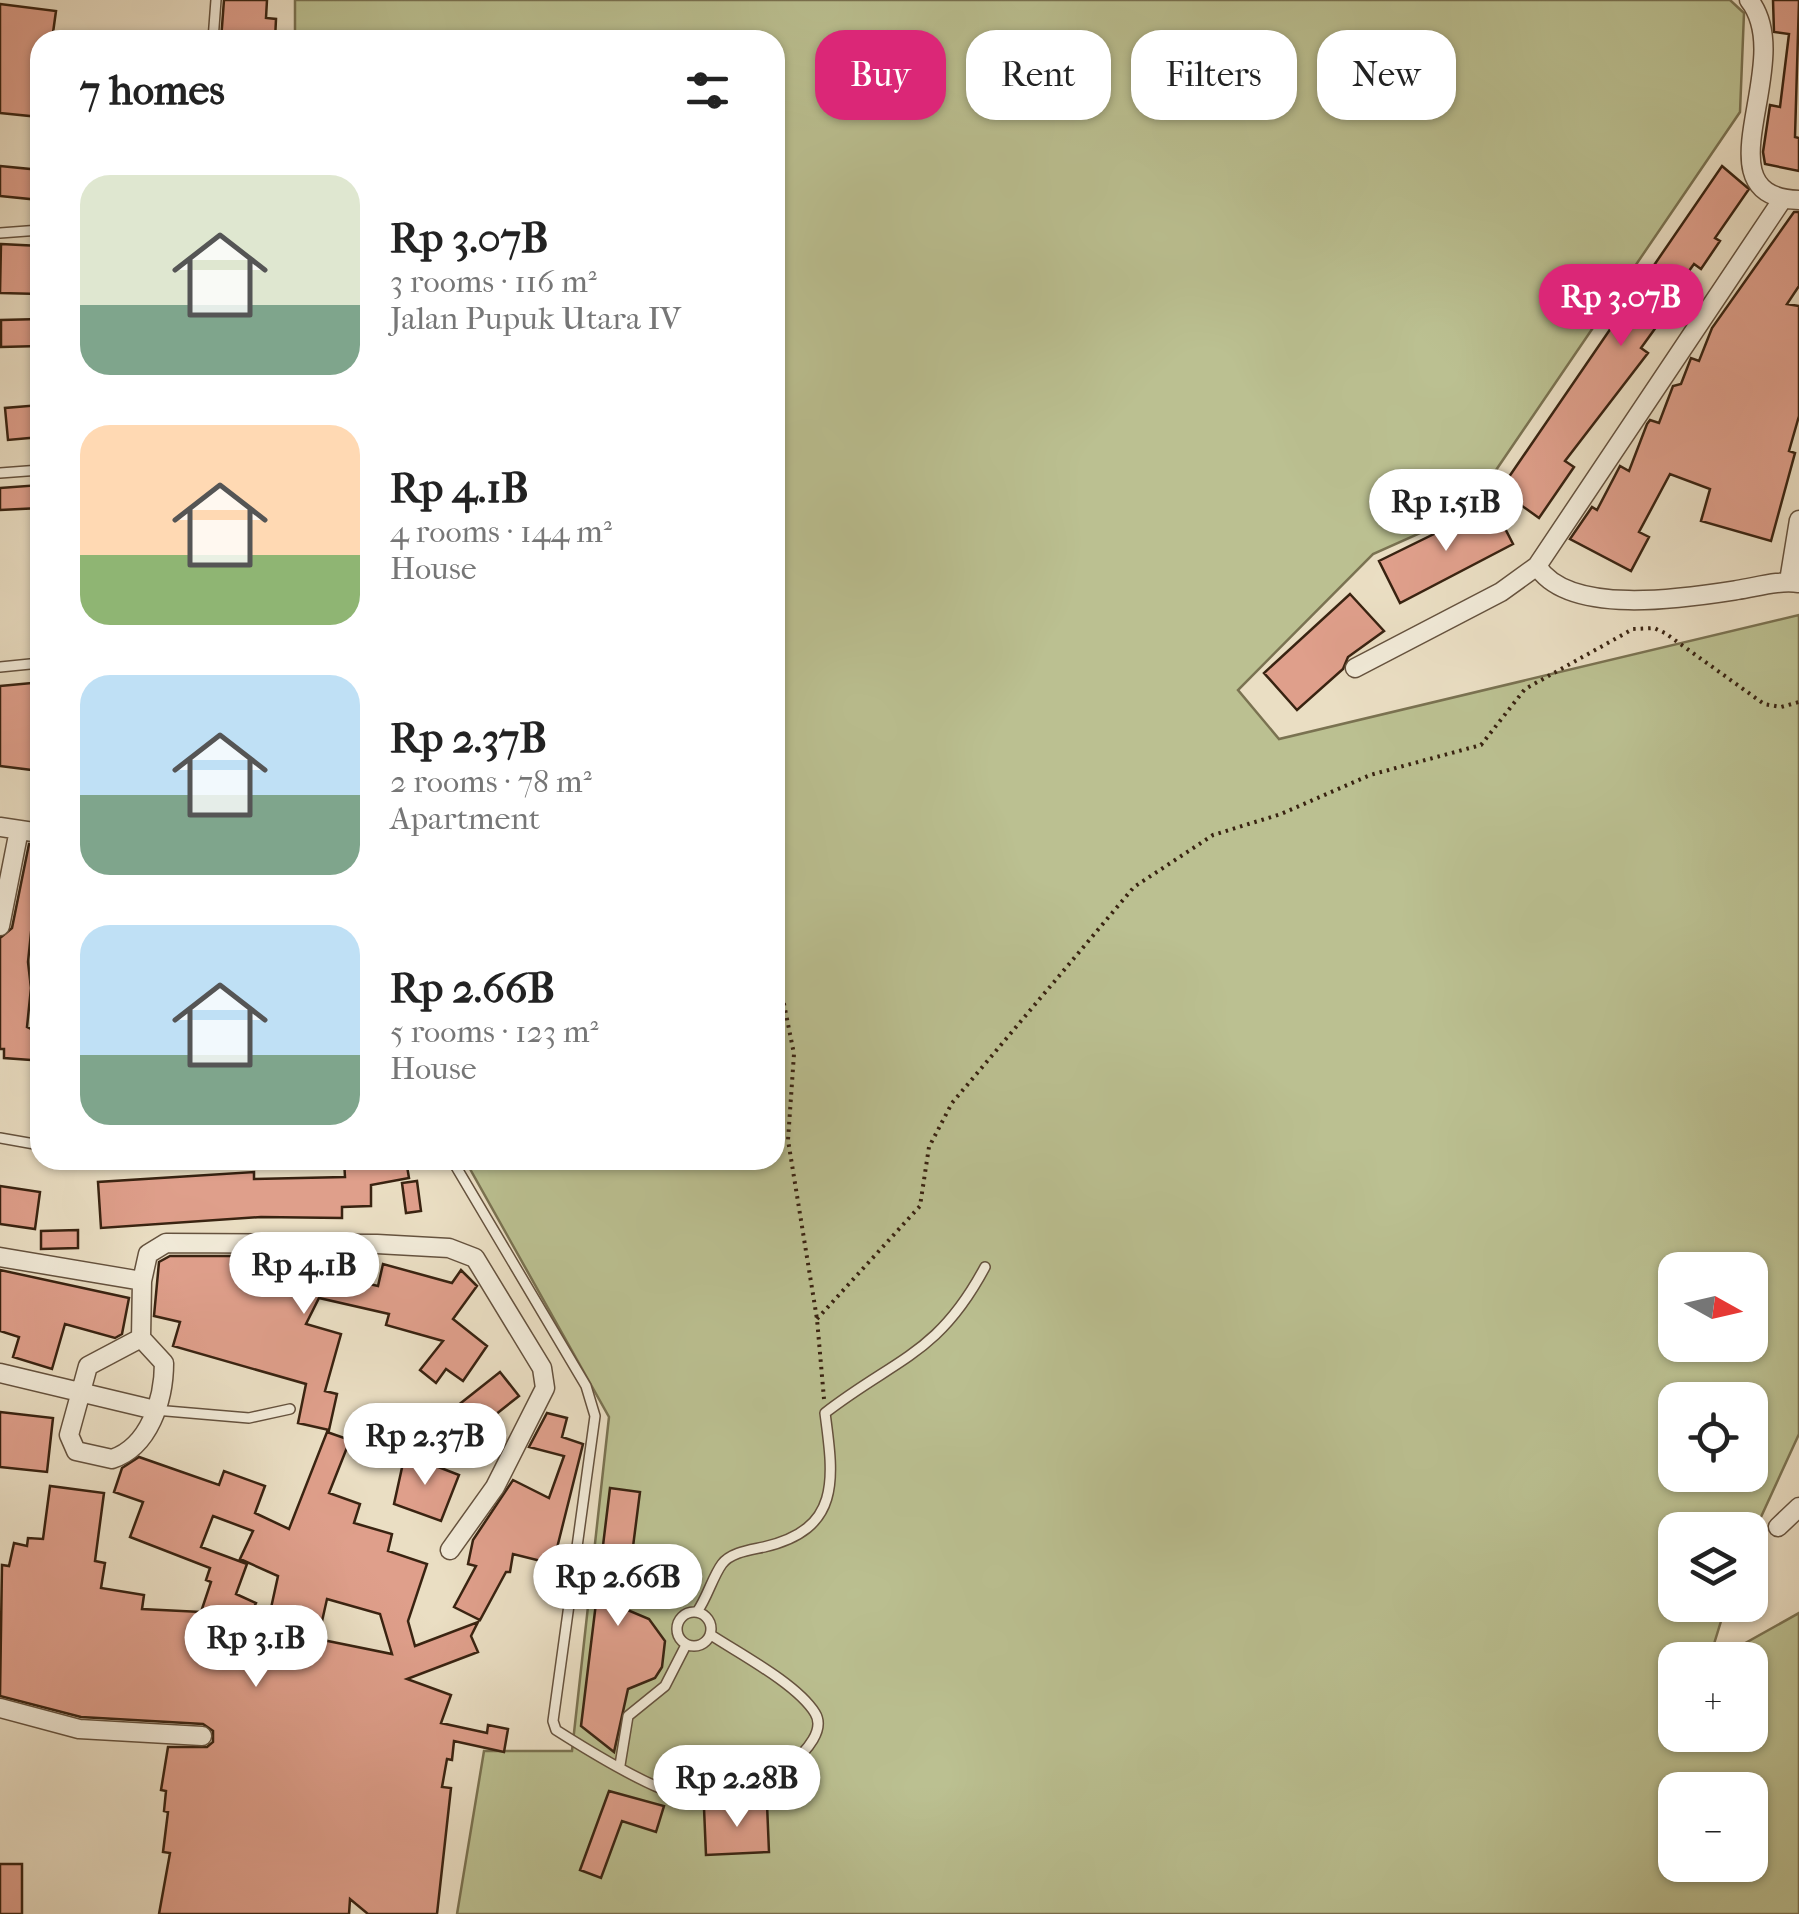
<!DOCTYPE html>
<meta charset="utf-8">
<style>
:root{--surface:#fff;--page:#f6f6f6;--text:#222;--muted:#767676;--accent:#db2777}
body{margin:0;font-family:"IM FELL French Canon",serif;background:var(--page);color:var(--text);height:100vh;display:flex;flex-direction:column;font-size:38px;white-space:nowrap}
*{box-sizing:border-box;margin:0}
p{font-size:32px;color:var(--muted)}
.icon{flex:none;width:55px;height:55px;fill:none;stroke:currentColor;stroke-width:2;stroke-linecap:round;stroke-linejoin:round}
.map{position:relative;flex:1;overflow:hidden}
.sheet{position:absolute;left:30px;top:30px;width:755px;height:1140px;display:flex;flex-direction:column;background:var(--surface);border-radius:30px;box-shadow:0 2px 8px #0004}
.sheet>*{flex:none}
.banner{position:absolute;left:815px;top:30px;width:832px;height:90px;display:flex;gap:20px}
.needle{width:65px;rotate:98deg}
.tools{position:absolute;left:1658px;top:1252px;display:grid;gap:20px}
.tools a{display:grid;place-items:center;width:110px;height:110px;border-radius:20px;background:var(--surface);box-shadow:0 2px 8px #0004;font-size:50px}
.price{position:absolute;translate:-50% -85px;padding:0 22px;border-radius:35px;background:#fff;color:#222;font-size:32px;line-height:65px;filter:drop-shadow(0 2px 5px #0008)}
.price::after{content:'';position:absolute;left:50%;top:60px;width:30px;height:22px;margin-left:-15px;background:inherit;clip-path:polygon(0 0,100% 0,50% 100%)}
.price.active{background:var(--accent);color:#fff}
ul{padding:0;list-style:none}
li{display:flex;align-items:center;gap:30px;height:250px;padding:0 50px}
li span{display:grid;place-items:center;flex:none;width:280px;height:200px;border-radius:30px;color:#555}
li>.icon{margin-inline-start:auto}
span .icon{width:120px;height:120px;fill:#fffc;stroke-width:1}
li b{font-size:42px}
h2{display:flex;justify-content:space-between;align-items:center;height:120px;padding:0 50px;font-size:42px}
.tag{padding:0 35px;border-radius:30px;background:var(--surface);box-shadow:0 2px 8px #0004;font-size:35px;line-height:90px}
.tag.active{background:var(--accent);color:#fff}
.map>svg:first-child{display:block}
</style>
<div class="map">
<svg width="1799" height="1914" viewBox="0 0 1799 1914">
<rect width="100%" height="100%" fill="#eadec3"/>
<filter id="stains"><feTurbulence type="fractalNoise" baseFrequency=".002" numOctaves="4"/><feColorMatrix values="0 0 0 0 .2 0 0 0 0 .09 0 0 0 0 .02 0 0 0 .5 -.17"/></filter>
<radialGradient id="worn" r=".72"><stop offset=".6" stop-color="#630" stop-opacity="0"/><stop offset="1" stop-color="#630" stop-opacity=".3"/></radialGradient>
<path fill="#bbc091" stroke="#7a7251" stroke-width="2.5" fill-rule="evenodd" d="M295 0H1730L1744 13 1740 112 1477 498 1445 522 1373 554 1238 690 1279 739 1799 615V1434L1750 1541V1530H1675V1605H1726L1709 1660H1675V1735H1750V1660H1715L1799 1613V1914H457L484 1751H572L609 1417 465 1160H775V40H295ZM1675 1270H1750V1345H1675ZM1675 1400H1750V1475H1675ZM1675 1790H1750V1865H1675Z"/>
<path fill="#df9f8b" stroke="#392311" stroke-width="2.5" fill-rule="evenodd" d="M224 0H267L266 18 276 19 275 40H221Z
M1773 0H1799L1795 137 1799 138V171L1765 164 1763 152 1770 105 1780 107 1789 34 1774 32Z
M0 4 56 11 52 40H40V117L0 113Z
M0 166 40 170V200L0 196Z
M1722 166 1749 189 1715 238 1720 241 1701 269 1694 264 1670 297 1675 301 1641 348 1648 353 1565 461 1574 467 1539 518 1500 490Z
M1794 212H1799V286L1787 304 1799 306V416L1789 451 1795 453 1771 541 1701 521 1710 489 1670 474 1639 532 1649 537 1631 571 1570 539 1592 507 1597 510 1620 466 1629 471 1647 424 1650 420 1659 423 1673 386 1681 384 1691 358 1699 361 1712 328Z
M1 244 40 246V294L0 293Z
M40 319V346L1 347V320Z
M40 405V437L8 440 5 408Z
M40 485V508L0 510V488Z
M1493 505 1513 544 1400 603 1379 561Z
M1350 594 1384 631 1348 657 1343 669 1297 710 1264 673Z
M32 683H40V771L0 766V686Z
M29 844 40 845 28 962 31 988 27 1027 40 1033V1057L31 1060 4 1058V1049H0V938L12 928Z
M344 1160H406L409 1178 371 1185V1206L342 1207V1218L261 1217 101 1228 98 1182 254 1172V1179L345 1177Z
M417 1181 421 1211 406 1213 402 1183Z
M0 1186 40 1192 35 1229 0 1224Z
M78 1230V1248L41 1249V1231Z
M170 1256H261L294 1262 297 1257 339 1277 378 1286 383 1264 452 1283 461 1270 477 1286 453 1319 487 1346 463 1381 446 1369 436 1383 420 1370 443 1341 386 1325 389 1314 319 1298 306 1324 341 1334 325 1391 337 1394 329 1430 298 1423 306 1384 173 1346 180 1322 154 1316 159 1262Z
M0 1270 129 1298 122 1334 115 1338 65 1324 52 1369 13 1357 19 1337 0 1331Z
M500 1372 519 1396 466 1438 447 1414Z
M0 1412 53 1418 47 1472 0 1467Z
M547 1413 567 1418 562 1437 583 1444 553 1564 513 1554 510 1572H506L480 1620 454 1607 476 1566 468 1564 473 1540 513 1480 549 1498 564 1456 529 1447Z
M327 1432 350 1440 329 1493 360 1504 354 1523 392 1534 388 1551 427 1564 408 1621 415 1646 478 1622 471 1636 478 1652 407 1679 451 1695 441 1723 487 1733 488 1725 508 1729 504 1752 454 1741 452 1760 447 1759 442 1787 451 1788 437 1914H368L350 1899 349 1914H159L170 1853 163 1852 168 1812 164 1811 166 1791 161 1790 168 1747H207L213 1742V1731L203 1724 81 1717 0 1696 2 1565 9 1566 14 1543 27 1546 28 1538 43 1539 50 1486 104 1493 95 1561 105 1563 101 1588 144 1595 142 1609 201 1612 211 1582 206 1580 210 1568 130 1537 143 1502 114 1492 122 1468 139 1457 219 1485 224 1471 265 1486 255 1513 289 1529ZM213 1516 253 1531 240 1559 278 1576 271 1608 279 1610 272 1641 240 1636 256 1603 236 1594 247 1564 201 1547ZM327 1599 380 1614 392 1654 318 1639Z
M405 1454 459 1475 441 1521 394 1504Z
M610 1488 640 1492 625 1609 649 1619 665 1641 662 1667 655 1678 628 1689 614 1752 581 1726Z
M609 1791 664 1806 656 1832 622 1821 601 1878 580 1870Z
M767 1804 769 1852 706 1855 704 1808Z
M0 1864H22V1914H0Z"/>
<g fill="none" stroke-linecap="round" stroke-linejoin="round">
<g stroke="#65523e" stroke-width="12">
<path id="lane" d="M213 40 216 0
M0 233 40 230
M0 473 40 470
M0 667 40 663
M0 1138 40 1145
M452 1160 586 1386 595 1416 553 1721 556 1730C589 1751 650 1789 686 1797 697 1799 714 1803 725 1801 751 1796 835 1745 815 1713 797 1684 740 1654 711 1635
M155 1410 249 1418 290 1409
M677 1629a17 17 0 1 1 34 0a17 17 0 1 1-34 0Z
M697 1612C707 1598 713 1576 722 1564 731 1552 751 1550 764 1547 841 1529 834 1480 825 1413 896 1358 938 1355 985 1267
M620 1765 628 1716 665 1686 686 1645"/>
</g>
<g stroke="#65523e" stroke-width="21">
<path id="street" d="M1749 0C1799 63 1695 197 1799 200
M1537 566C1569 617 1686 598 1737 590 1757 587 1779 580 1799 583
M1789 581 1799 520
M1355 668 1501 592 1537 566 1782 200
M0 827 40 833
M0 926 19 830
M40 962V980
M0 1257 142 1281 148 1254 166 1243 377 1244 449 1248 475 1258 542 1368 545 1388 495 1487 450 1550
M141 1338 88 1366 69 1435 76 1451 112 1459C149 1447 164 1400 164 1363L141 1338 142 1281
M0 1373 155 1410
M1778 1527 1799 1507
M0 1708 79 1729 202 1736"/>
</g>
<path stroke="#392311" stroke-width="4" stroke-dasharray="2.5 5" stroke-linecap="butt" d="M775 959 794 1054 788 1140 817 1319 824 1399
M817 1319 920 1206 929 1147 952 1103 1134 887 1213 835 1281 814 1370 775 1481 745 1525 689 1633 629 1654 628 1665 633 1764 704 1781 707 1799 702"/>
<use href="#lane" stroke="#f1ead8" stroke-width="9"/>
<use href="#street" stroke="#f1ead8" stroke-width="18"/>
</g>
<rect width="100%" height="100%" filter="url(#stains)"/>
<rect width="100%" height="100%" fill="url(#worn)"/>
</svg>
<div class="tools">
<a><svg class="needle" viewBox="-14 -14 28 28"><path d="M0-13l5 13h-10z" fill="#e53935"/><path d="M0 13l5-13h-10z" fill="#767676"/></svg></a>
<a><svg class="icon" aria-label="locate" viewBox="0 0 24 24"><circle cx="12" cy="12" r="6"/><path d="M12 2v4M12 18v4M2 12h4M18 12h4"/></svg></a>
<a><svg class="icon" aria-label="layers" viewBox="0 0 24 24"><path d="M12 4l9 5-9 5-9-5zM3 14l9 5 9-5"/></svg></a>
<a>+</a>
<a>−</a>
</div>
<b class="price active" style="left:1621px;top:349px">Rp 3.07B</b>
<b class="price" style="left:1446px;top:554px">Rp 1.51B</b>
<b class="price" style="left:304px;top:1317px">Rp 4.1B</b>
<b class="price" style="left:425px;top:1488px">Rp 2.37B</b>
<b class="price" style="left:618px;top:1629px">Rp 2.66B</b>
<b class="price" style="left:256px;top:1690px">Rp 3.1B</b>
<b class="price" style="left:737px;top:1830px">Rp 2.28B</b>
<div class="banner">
<a class="tag active">Buy</a>
<a class="tag">Rent</a>
<a class="tag">Filters</a>
<a class="tag">New</a>
</div>
<section class="sheet">
<h2>7 homes<svg class="icon" aria-label="filters" viewBox="0 0 24 24"><path d="M4 7h16M4 17h16"/><circle cx="9" cy="7" r="2"/><circle cx="15" cy="17" r="2"/></svg></h2>
<ul>
<li><span style="background:linear-gradient(#dfe7d0 65%,#7fa58c 0)"><svg class="icon" aria-label="home" viewBox="0 0 24 24"><path d="M3 11l9-7 9 7M6 9v11h12V9"/></svg></span><div><b>Rp 3.07B</b><p>3 rooms · 116 m²</p><p>Jalan Pupuk Utara IV</p></div></li>
<li><span style="background:linear-gradient(#ffd9b3 65%,#8fb573 0)"><svg class="icon" aria-label="home" viewBox="0 0 24 24"><path d="M3 11l9-7 9 7M6 9v11h12V9"/></svg></span><div><b>Rp 4.1B</b><p>4 rooms · 144 m²</p><p>House</p></div></li>
<li><span style="background:linear-gradient(#bfe0f5 60%,#7fa58c 0)"><svg class="icon" aria-label="home" viewBox="0 0 24 24"><path d="M3 11l9-7 9 7M6 9v11h12V9"/></svg></span><div><b>Rp 2.37B</b><p>2 rooms · 78 m²</p><p>Apartment</p></div></li>
<li><span style="background:linear-gradient(#bfe0f5 65%,#7fa58c 0)"><svg class="icon" aria-label="home" viewBox="0 0 24 24"><path d="M3 11l9-7 9 7M6 9v11h12V9"/></svg></span><div><b>Rp 2.66B</b><p>5 rooms · 123 m²</p><p>House</p></div></li>
</ul>
</section>
</div>
